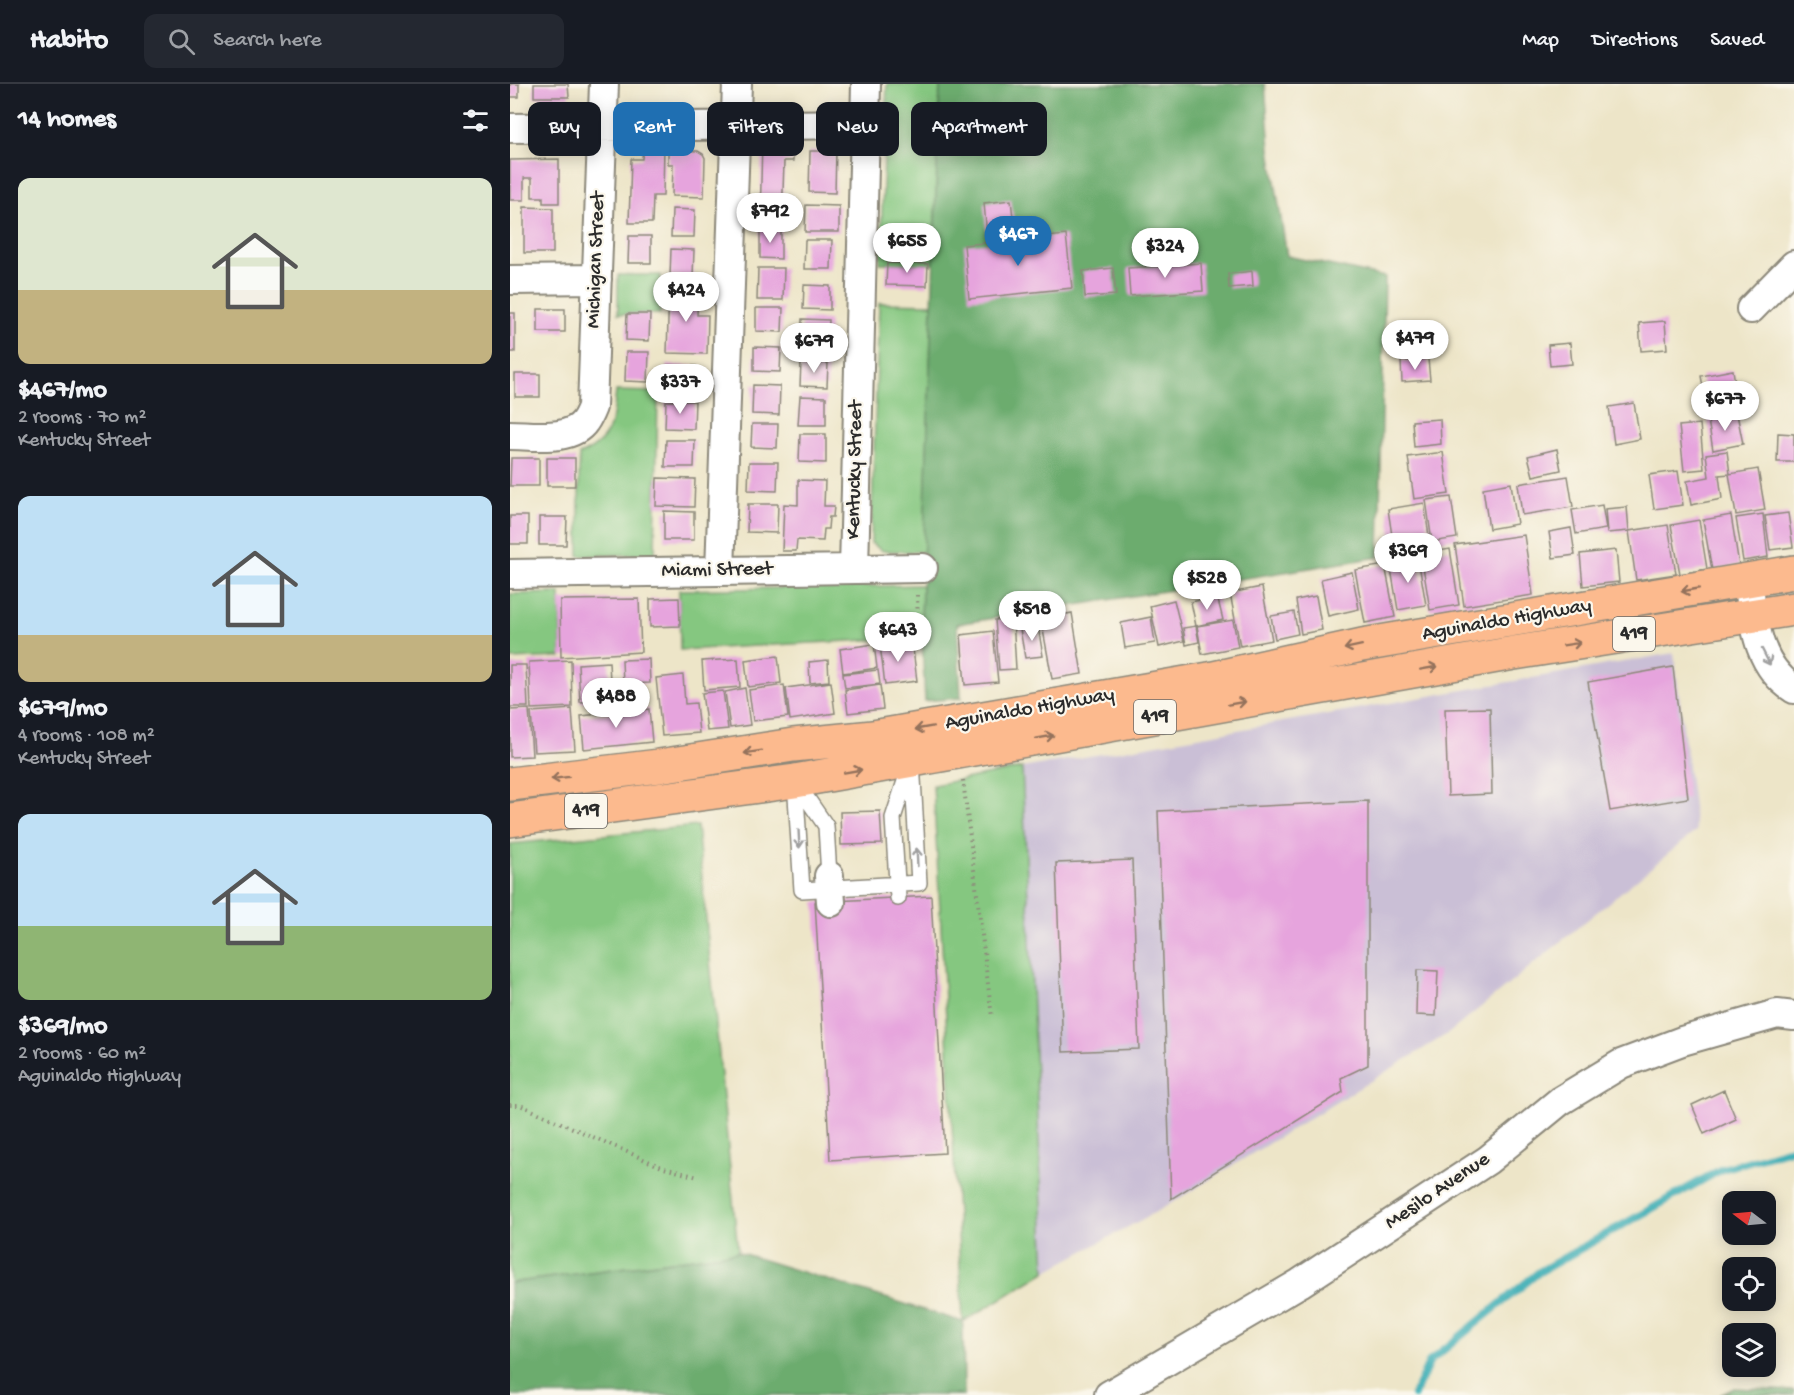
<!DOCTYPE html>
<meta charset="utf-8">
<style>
:root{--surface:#171b24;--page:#242831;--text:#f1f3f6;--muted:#9ea1a6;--line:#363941;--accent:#1f6fb2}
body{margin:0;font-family:"Gochi Hand",sans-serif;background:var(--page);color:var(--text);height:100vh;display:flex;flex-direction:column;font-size:22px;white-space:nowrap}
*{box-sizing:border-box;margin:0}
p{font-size:20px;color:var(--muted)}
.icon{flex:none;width:33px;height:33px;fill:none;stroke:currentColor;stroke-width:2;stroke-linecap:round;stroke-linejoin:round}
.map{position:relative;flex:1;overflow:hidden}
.side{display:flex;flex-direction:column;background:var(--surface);width:510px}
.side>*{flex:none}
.top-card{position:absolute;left:18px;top:18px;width:570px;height:54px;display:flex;gap:12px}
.needle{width:39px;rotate:286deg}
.tools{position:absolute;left:1212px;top:1107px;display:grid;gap:12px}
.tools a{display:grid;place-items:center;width:54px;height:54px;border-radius:12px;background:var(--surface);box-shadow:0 3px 15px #0003;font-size:30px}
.price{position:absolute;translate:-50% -51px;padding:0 14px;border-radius:21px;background:#fff;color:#222;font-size:20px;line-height:39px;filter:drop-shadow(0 2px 3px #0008)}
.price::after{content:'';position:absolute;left:50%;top:36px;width:18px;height:14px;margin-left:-9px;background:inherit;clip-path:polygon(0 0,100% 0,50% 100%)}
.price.current{background:var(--accent);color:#fff}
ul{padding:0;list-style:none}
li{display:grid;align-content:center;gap:12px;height:318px;padding:0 18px}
li span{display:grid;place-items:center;height:186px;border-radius:12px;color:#555}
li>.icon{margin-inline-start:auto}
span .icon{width:108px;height:108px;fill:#fffc;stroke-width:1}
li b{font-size:26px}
h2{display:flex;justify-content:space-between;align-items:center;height:72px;padding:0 18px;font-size:26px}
.tag{padding:0 21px;border-radius:12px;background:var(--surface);box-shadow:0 3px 15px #0003;font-size:21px;line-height:54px}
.tag.current{background:var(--accent);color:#fff}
header{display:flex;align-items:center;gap:36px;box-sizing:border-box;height:84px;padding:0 30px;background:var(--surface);border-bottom:2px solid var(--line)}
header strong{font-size:28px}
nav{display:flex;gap:33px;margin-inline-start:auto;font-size:21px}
.search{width:420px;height:54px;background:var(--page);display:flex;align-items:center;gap:15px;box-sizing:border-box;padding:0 21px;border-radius:12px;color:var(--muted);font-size:22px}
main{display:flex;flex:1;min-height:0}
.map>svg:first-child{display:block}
</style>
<header>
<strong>Habito</strong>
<div class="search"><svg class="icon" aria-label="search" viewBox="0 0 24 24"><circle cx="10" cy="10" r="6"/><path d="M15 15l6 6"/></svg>Search here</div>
<nav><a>Map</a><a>Directions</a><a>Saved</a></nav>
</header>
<main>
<section class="side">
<h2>14 homes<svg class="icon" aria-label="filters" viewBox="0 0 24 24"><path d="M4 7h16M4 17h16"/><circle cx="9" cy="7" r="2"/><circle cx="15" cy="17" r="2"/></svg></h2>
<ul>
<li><span style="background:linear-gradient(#dfe7d0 60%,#c2b280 0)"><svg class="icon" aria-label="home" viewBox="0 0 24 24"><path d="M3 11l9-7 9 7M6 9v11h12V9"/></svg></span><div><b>$467/mo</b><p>2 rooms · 70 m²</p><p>Kentucky Street</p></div></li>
<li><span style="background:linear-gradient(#bfe0f5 75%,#c2b280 0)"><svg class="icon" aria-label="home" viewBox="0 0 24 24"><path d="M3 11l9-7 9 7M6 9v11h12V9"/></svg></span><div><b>$679/mo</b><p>4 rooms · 108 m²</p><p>Kentucky Street</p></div></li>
<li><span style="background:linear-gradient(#bfe0f5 60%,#8fb573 0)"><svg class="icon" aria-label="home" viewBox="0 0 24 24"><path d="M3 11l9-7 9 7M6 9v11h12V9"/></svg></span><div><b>$369/mo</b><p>2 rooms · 60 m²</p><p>Aguinaldo Highway</p></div></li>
</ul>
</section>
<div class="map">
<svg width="1284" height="1311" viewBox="0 0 1284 1311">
<rect width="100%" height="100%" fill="#fbf7ec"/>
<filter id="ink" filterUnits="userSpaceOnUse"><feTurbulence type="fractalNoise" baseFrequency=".0167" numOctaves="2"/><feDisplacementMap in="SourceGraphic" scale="12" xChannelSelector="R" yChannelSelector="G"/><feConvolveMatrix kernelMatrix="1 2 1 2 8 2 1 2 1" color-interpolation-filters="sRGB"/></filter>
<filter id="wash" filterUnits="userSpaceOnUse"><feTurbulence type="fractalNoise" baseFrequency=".008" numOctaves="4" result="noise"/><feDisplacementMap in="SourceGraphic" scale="24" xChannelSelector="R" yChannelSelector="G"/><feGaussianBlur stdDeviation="1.35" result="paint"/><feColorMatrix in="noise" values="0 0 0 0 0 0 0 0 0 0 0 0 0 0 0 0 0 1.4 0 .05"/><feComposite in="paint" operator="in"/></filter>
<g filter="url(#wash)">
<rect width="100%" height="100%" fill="#ede5c8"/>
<path fill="#cabfd6" d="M1164 569 1186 747 939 949 655 1123 535 1188 512 684Z"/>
<path fill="#85c780" stroke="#587956" stroke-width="1.5" d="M377 0H430L423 180 370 179Z
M108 191H151L150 230H108Z
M369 219 422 220 414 468 373 467 361 459Z
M106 307 148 308 145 470 69 472V371C101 358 103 339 106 307Z
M412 501 411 538H395L396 554 170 566 169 506Z
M50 509 51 573 0 575V510Z
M512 684 535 1188 453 1238 423 701Z
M187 742 228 1168 0 1199V760Z"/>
<path fill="#6cac6e" stroke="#4c6c4c" stroke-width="1.5" d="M430 0H755L760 65 777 172 875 193 869 473 447 540 451 614 415 617 411 538Z
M228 1168 453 1238 454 1311H0V1199Z
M1224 1304 1284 1307V1311H1210Z"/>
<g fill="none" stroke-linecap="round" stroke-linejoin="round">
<path stroke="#3badb5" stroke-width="8" d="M904 1311 920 1277 1029 1188 1212 1085 1284 1064"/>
</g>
<g id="blocks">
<path fill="#e6a4dd" d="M0 0H9V13H0Z
M24 0H58L59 13H24Z
M252 58 284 59 283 77H274L272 138 250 137Z
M133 61H154L153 112H143L142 139H119L121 75H132Z
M158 66 188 67 193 70 195 74 194 113 162 112 163 80H158Z
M300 67H326L325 109 299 108Z
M49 75V119H33V113H22V94H14V116H0V76Z
M501 116 505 150 477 153 474 119Z
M296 121 329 122V148H295Z
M14 123 43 124V169H14Z
M162 125 185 126 184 153H161Z
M250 146 271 147V175L250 174Z
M556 151 562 204 459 215 454 161Z
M119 152H141V179H118Z
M295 156H322L321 185H294Z
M161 165 184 166 183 192H160Z
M377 179 418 180 417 202 376 201Z
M691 179 693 207 620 212 618 184Z
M248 184H274L273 216H247Z
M603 184 606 211 575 213 573 187Z
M742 187 743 202 719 204 718 190Z
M294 201 320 202V226L293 225Z
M159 203 188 204 187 231H198L197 270 157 269Z
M246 224H273L272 248 246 247Z
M28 225H55V248H28Z
M0 229H5V268H0Z
M117 230H140L139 257 116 256Z
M292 235 319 236 318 265 291 264Z
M1155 237 1157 265 1131 267 1129 239Z
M1060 259 1062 280 1040 282 1038 261Z
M244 263 271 264 270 288 244 287Z
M116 268H139L138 298 115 297Z
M918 275 920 296 892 298 891 277Z
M291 278 318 279 317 303 290 302Z
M157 281 186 282 185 309 156 308Z
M1223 286 1228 318 1197 324 1191 292Z
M5 290H30V313H5Z
M243 301 270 302 269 331 242 330Z
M290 312 316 313V341H288Z
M156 317H185L184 345 155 344Z
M1124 319 1130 355 1104 360 1099 323Z
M1227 330 1233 360 1203 366 1198 336Z
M930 335 931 360 904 363 902 337Z
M242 340H268L267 364 241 363Z
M1190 340 1194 385 1174 387 1169 342Z
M1268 349 1284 350V378H1267Z
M290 350H316V379L289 378Z
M156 356H185L184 383H155Z
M1047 365 1051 386 1023 392 1018 372Z
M1217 367 1220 390 1209 391 1212 415 1181 421 1177 397 1199 393 1196 370Z
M933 368 939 410 904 415 898 373Z
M1 374H29V402H0Z
M37 374H65V402H37Z
M239 378H268L267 407 238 406Z
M1248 385 1255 426 1226 431 1219 390Z
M1168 387 1173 421 1144 425 1139 391Z
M1058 392 1063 423 1012 431 1008 400Z
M147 394 185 395 184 423 146 422Z
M288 396 315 397 314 422H324L323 433H319L318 445H314L313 457 287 456 286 467H272L274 420 288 421Z
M1001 399 1007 440 979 445 973 404Z
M941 413 947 454 922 458 916 416Z
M914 419 920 459 884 465 878 425Z
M238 420H268L267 449 237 448Z
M1092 421 1096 445 1066 450 1062 426Z
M1117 423 1119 447 1097 449 1095 425Z
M154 427 184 428V456H154Z
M1278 429 1283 463 1260 466 1255 432Z
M1253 430 1258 473 1233 477 1226 434Z
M1221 431 1229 481 1202 486 1193 436Z
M0 432H18V460H0Z
M29 433H57L56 461H29Z
M1189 436 1197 485 1170 490 1161 441Z
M1158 441 1166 490 1126 496 1119 447Z
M1061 444 1065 471 1043 474 1039 448Z
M1014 451 1023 511 954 522 945 461Z
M940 465 949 521 920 526 911 470Z
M1106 466 1109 498 1073 502 1070 470Z
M908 474 916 521 888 526 880 479Z
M875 481 885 533 855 539 845 486Z
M842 488 849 525 818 532 811 495Z
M752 503 762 556 730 562 720 509Z
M707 512 713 536 686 542 681 518Z
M806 512 812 546 791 550 786 516Z
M169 514 170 542 140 543V515Z
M129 515 131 568 51 573 50 516Z
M664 516 674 557 649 563 640 522Z
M784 528 788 550 765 555 761 532Z
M562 529 572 590 542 595 531 535Z
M641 533 645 559 615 564 611 539Z
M503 534 506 585 489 586 485 536Z
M723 536 728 563 692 570 687 542Z
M528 542 533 572 515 574 510 545Z
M686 542 689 558 676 561 673 544Z
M483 547 488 598 455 601 451 551Z
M402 557 407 597 375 601 370 561Z
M364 560 367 584 333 589 330 565Z
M268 572 271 599 238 603 235 576Z
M139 575 140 599 113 600 112 576Z
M228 575 230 603 194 606 192 577Z
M61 576 62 623 21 625 19 578Z
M318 576 319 597 300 599 299 578Z
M99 578 101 616 70 618 68 580Z
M0 581H16L18 623H0Z
M1163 583 1178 714 1100 727 1078 598Z
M368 586 370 600 335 604 333 590Z
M173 591 175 620 186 619 189 649 152 652 146 594Z
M321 598 325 629 280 636 276 604Z
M274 601 278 633 243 637 239 606Z
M370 601 373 625 338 629 335 606Z
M235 604 240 641 220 644 215 608Z
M213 607 218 645 197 647 192 609Z
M980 624 982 710 938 712 935 625Z
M19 625 22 672 0 673V626Z
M62 625 65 666 24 668 21 628Z
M139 625 142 658 74 665 71 632Z
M858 717V981L831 994 833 1008 661 1115 648 727Z
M370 727 372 760 331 761 330 728Z
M622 776 629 965 553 968 546 779Z
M421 812 435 1069 320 1076 305 818Z
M907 886 928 887 926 932 906 931Z
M1214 1006 1226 1035 1194 1050 1182 1021Z"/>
</g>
</g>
<g filter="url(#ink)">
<use href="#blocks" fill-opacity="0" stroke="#8c887a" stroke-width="1.5"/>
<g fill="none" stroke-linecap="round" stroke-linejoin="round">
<g stroke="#8c887a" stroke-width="18">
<path id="lane" d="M285 697 292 806 409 799 402 677
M285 697 316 742 319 792
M388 814 383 734 399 685"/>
</g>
<g stroke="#8c887a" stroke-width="32">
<path id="street" d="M0 44 354 40
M0 196 87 195
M1241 225 1284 181
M0 351C22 351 61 358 75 337 78 333 80 328 82 323L94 0
M344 485 356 0
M210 487 227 0
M0 490 413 484
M1238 496C1244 536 1246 581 1284 605
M319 792 321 818
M599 1311 790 1199 978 1076 1050 1017 1111 980 1172 957 1267 930 1284 932"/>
</g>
<g stroke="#8c887a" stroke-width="36">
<path id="primary" d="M0 700 149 682 283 661 363 653 699 595 852 561 1284 488
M0 736 285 697 1004 569 1284 525"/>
</g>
<path stroke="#8c887a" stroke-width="4" stroke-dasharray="1.5 4.5" stroke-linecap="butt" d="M407 511 408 538
M453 696 482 933
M0 1021H10L154 1084 188 1093"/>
<use href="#lane" stroke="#fff" stroke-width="15"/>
<use href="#street" stroke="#fff" stroke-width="28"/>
<use href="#primary" stroke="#fcba8e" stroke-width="33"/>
</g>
<defs><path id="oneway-shaft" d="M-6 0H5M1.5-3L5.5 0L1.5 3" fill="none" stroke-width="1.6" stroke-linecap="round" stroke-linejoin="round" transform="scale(1.5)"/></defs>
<g stroke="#94725c">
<use href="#oneway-shaft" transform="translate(1180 506) rotate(170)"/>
<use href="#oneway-shaft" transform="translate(1062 560) rotate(-9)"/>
<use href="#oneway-shaft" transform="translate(843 563) rotate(168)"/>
<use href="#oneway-shaft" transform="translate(919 584) rotate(-10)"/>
<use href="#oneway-shaft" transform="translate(727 619) rotate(-10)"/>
<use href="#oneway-shaft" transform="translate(414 644) rotate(170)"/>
<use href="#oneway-shaft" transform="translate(535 653) rotate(-10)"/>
<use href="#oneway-shaft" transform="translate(243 668) rotate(171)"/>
<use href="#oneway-shaft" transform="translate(343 687) rotate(-10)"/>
<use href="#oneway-shaft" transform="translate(50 694) rotate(173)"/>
</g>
<g stroke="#a0a0a0">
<use href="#oneway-shaft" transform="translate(1256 573) rotate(63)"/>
<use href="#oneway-shaft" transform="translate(289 755) rotate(87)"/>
<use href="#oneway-shaft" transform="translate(407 773) rotate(-93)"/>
</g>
</g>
<g text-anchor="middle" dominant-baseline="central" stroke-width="4.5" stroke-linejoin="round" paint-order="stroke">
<g fill="#fbf7ec" stroke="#696865" stroke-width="1.5">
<rect x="1103" y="533" width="42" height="34" rx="4.5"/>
<rect x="624" y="616" width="42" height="34" rx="4.5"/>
<rect x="55" y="710" width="42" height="34" rx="4.5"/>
</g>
<g font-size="20" font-weight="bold" fill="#2b2b2b">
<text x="1124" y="550">419</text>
<text x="645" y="633">419</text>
<text x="76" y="727">419</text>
</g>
<g font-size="21" fill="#2b2b2b" stroke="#fbf7ec">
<text transform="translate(87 176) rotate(-88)">Michigan Street</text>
<text transform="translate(346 386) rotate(-89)">Kentucky Street</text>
<text transform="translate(207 487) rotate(-1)">Miami Street</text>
<text transform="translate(997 537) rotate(-10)">Aguinaldo Highway</text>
<text transform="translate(520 626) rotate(-10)">Aguinaldo Highway</text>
<text transform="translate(928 1108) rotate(-34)">Mesilo Avenue</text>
</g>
</g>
</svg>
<div class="tools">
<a><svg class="needle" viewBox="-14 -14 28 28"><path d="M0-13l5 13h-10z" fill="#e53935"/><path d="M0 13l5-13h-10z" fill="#9ea1a6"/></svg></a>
<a><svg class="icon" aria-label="locate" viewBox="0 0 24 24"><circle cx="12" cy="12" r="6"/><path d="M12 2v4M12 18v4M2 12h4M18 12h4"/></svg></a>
<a><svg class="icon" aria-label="layers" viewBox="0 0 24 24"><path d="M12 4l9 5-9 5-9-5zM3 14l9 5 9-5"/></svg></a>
</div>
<b class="price" style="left:260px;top:160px">$792</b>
<b class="price current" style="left:508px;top:183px">$467</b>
<b class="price" style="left:397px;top:190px">$655</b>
<b class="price" style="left:655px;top:195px">$324</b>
<b class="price" style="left:176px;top:239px">$424</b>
<b class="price" style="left:905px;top:287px">$479</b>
<b class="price" style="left:304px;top:290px">$679</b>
<b class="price" style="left:170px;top:331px">$337</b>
<b class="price" style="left:1215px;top:348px">$677</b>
<b class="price" style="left:898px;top:500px">$369</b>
<b class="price" style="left:697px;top:527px">$528</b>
<b class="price" style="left:522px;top:558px">$518</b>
<b class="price" style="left:388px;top:579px">$643</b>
<b class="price" style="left:106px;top:645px">$488</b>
<div class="top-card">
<a class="tag">Buy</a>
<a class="tag current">Rent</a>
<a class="tag">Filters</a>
<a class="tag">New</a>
<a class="tag">Apartment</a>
</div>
</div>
</main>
